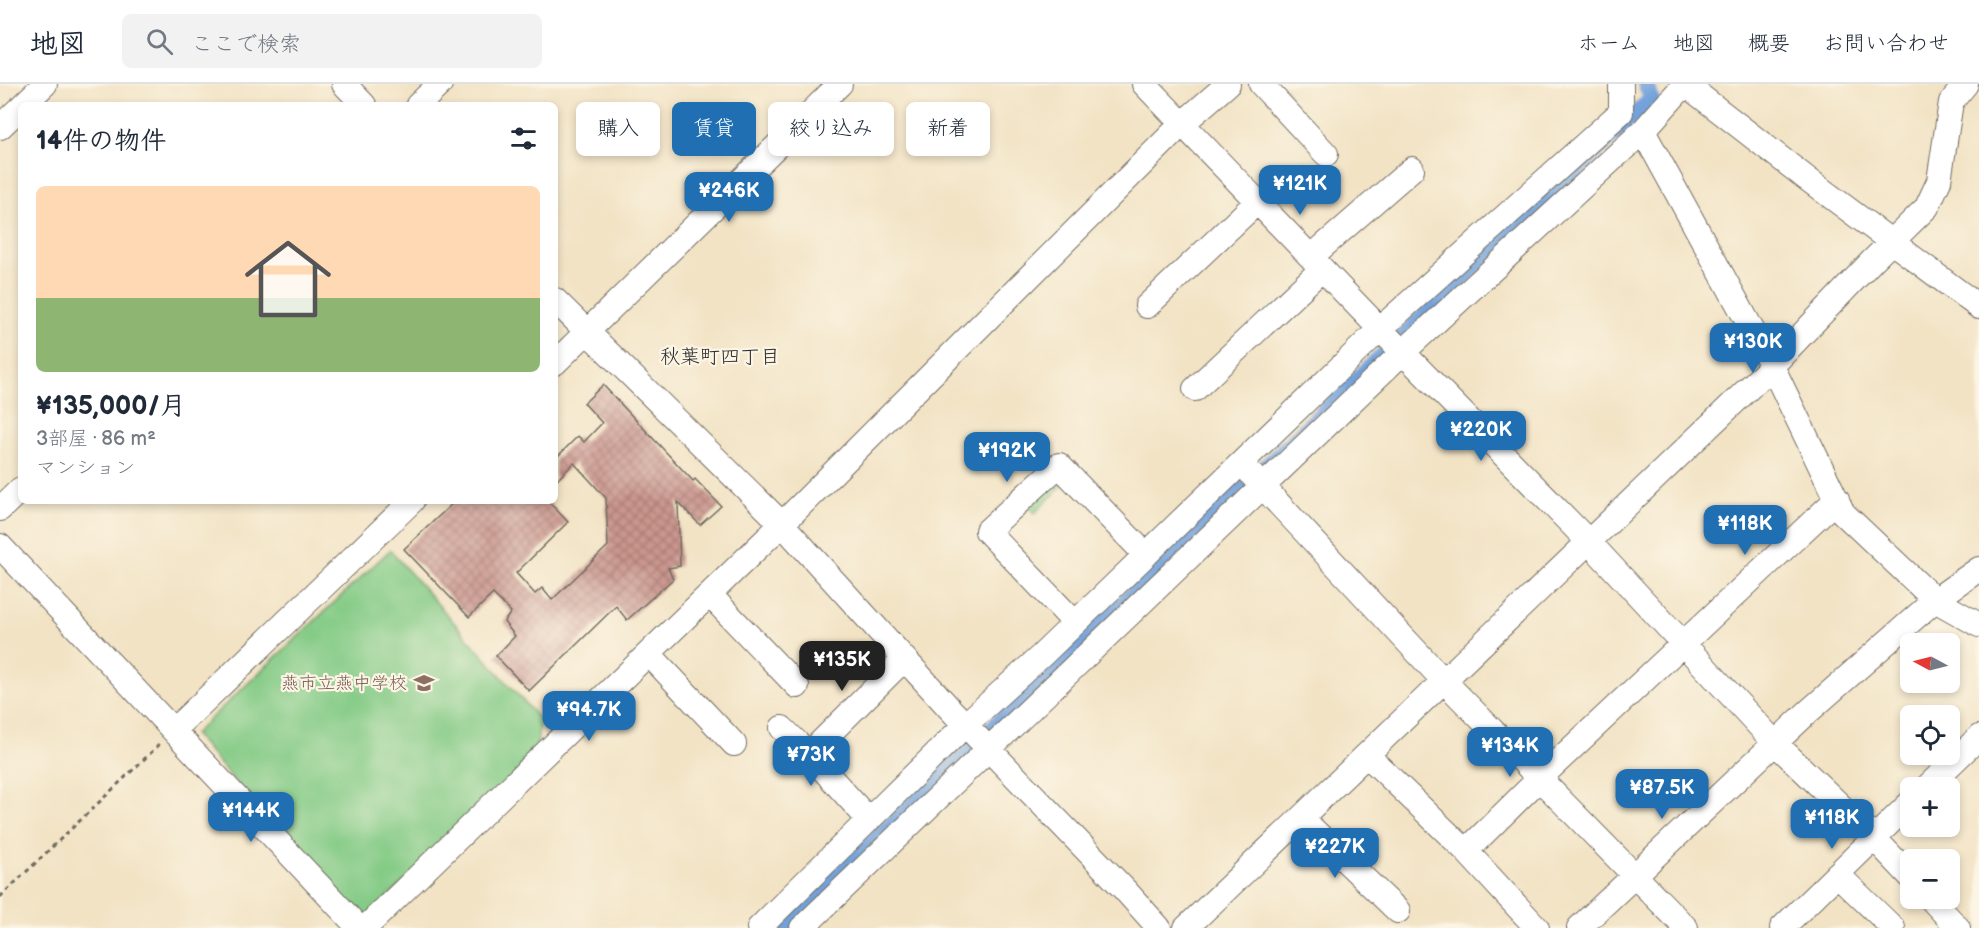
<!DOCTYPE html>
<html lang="ja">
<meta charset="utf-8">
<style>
:root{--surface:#fff;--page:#f2f2f3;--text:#1f2937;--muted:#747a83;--line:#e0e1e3;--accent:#1f6fb2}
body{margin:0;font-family:"Balsamiq Sans","Klee One",sans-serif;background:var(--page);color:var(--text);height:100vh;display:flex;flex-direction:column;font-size:22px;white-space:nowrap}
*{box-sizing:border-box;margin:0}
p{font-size:20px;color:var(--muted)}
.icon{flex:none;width:33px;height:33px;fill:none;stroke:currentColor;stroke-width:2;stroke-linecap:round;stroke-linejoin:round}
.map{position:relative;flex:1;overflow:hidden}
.side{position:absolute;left:18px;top:18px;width:540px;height:402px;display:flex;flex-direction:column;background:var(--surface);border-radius:9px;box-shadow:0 3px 9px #0003}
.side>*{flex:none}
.top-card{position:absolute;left:576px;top:18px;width:570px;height:54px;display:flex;gap:12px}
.needle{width:39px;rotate:277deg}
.controls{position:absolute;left:1900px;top:549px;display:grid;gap:12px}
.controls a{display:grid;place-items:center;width:60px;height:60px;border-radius:9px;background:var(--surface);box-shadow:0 3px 9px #0003;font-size:30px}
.price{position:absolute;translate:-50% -51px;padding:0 14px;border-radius:12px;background:var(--accent);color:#fff;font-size:20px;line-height:39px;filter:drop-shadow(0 2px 3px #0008)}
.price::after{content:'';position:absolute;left:50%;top:36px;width:18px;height:14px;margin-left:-9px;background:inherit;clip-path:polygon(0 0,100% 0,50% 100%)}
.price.selected{background:#222;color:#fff}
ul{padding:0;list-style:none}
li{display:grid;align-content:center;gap:12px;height:318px;padding:0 18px}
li+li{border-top:2px solid var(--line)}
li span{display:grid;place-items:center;height:186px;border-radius:9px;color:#555}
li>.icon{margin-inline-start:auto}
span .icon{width:108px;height:108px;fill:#fffc;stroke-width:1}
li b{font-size:26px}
h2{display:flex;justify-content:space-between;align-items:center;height:72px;padding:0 18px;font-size:26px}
.tag{padding:0 21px;border-radius:9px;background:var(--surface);box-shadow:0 3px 9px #0003;font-size:21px;line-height:54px}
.tag.selected{background:var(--accent);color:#fff}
header{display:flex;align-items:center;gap:36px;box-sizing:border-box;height:84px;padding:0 30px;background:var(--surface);border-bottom:2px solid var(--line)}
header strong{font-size:28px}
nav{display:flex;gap:33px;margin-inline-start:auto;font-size:21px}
.search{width:420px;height:54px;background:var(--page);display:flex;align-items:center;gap:15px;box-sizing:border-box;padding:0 21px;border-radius:9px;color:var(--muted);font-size:22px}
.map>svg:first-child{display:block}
</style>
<header>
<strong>地図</strong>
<div class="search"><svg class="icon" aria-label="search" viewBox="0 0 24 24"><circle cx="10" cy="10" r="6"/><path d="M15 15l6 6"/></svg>ここで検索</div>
<nav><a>ホーム</a><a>地図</a><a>概要</a><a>お問い合わせ</a></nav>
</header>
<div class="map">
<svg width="1979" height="844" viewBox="0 0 1979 844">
<defs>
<pattern id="building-cross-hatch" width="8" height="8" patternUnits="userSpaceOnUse" patternTransform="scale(1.5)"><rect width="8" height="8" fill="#cb968e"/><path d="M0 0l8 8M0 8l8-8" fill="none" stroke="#a57b74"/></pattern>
</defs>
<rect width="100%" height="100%" fill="#fcf5e5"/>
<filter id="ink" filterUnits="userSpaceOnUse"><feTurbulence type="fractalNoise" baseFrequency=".0167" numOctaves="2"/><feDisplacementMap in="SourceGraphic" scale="12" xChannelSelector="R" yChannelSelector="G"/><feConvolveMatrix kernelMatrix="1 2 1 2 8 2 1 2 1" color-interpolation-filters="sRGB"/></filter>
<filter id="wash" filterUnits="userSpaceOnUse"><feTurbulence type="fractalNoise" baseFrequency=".008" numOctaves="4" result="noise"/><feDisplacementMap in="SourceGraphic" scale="24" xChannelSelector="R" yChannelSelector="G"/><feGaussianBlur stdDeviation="1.35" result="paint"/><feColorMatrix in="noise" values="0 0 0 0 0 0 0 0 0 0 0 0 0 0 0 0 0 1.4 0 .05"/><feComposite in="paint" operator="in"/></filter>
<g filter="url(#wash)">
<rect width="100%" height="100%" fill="#f2e3c5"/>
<path fill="#84cb86" stroke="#587b58" stroke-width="1.5" d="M1050 392 1065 399 1035 429 1025 418Z
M390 466 540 636 536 670 365 835H354L194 650Z"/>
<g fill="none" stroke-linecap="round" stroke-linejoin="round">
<path stroke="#72a1db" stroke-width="16" d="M782 844 1652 14 1645 0"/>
</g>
<g id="blocks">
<path fill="url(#building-cross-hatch)" d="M603 301 693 397 695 395 721 422 700 441 678 418 680 482 668 484 673 495 627 536 616 522 529 607 496 572 515 552 504 538 511 528 493 510 469 533 404 465 455 417H548L568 438 516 489 535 510 542 504 552 516 608 462 606 414 574 379 555 398V375L578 352 584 358 602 339 584 319Z"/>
</g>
</g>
<g filter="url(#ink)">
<use href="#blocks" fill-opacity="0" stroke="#716b61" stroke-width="1.5"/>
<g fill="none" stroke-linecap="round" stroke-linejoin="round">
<g stroke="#716b61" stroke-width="26">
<path id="minor" d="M344 0 364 21
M1144 0 1380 245 1589 458 1775 659 1874 754 1911 793
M1261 0 1326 70
M1685 0 1643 47 1772 282 1843 429 1935 516 1979 541
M1685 0 1806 94 1979 223
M23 21 45 0
M418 21 440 0
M0 43 21 23
M1311 173 1412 85
M555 216 782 440 951 626 1125 806 1159 844
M1147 222 1257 118
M555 279 840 0
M1195 305 1322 185
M1252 391 1444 597 1686 844
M0 425 21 405
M0 462 359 844
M710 511 797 602
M1075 539 987 447 1059 381 1146 471
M649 570 734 660
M782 644 809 670 869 736
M174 646 412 417
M809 670 904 575
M1367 671 1466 767
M1926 704 1979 653
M1301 734 1398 827
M1837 790 1893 844
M1930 814 1958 844
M365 844 782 440 1182 40 1228 0
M759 844 965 641 1041 572 1380 245 1621 28V0
M802 844 1403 268 1643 47
M1186 844 1772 282 1872 177 1927 123 1939 97 1951 18 1966 0
M1537 844 1466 767 1540 694 1837 415
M1579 844 1809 627 1935 516 1979 485
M1782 844 1911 718"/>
</g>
<path stroke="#716b61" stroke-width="3" stroke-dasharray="4.5 4.5" stroke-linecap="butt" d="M0 813 161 659"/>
<use href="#minor" stroke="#fff" stroke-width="24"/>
</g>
</g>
<defs>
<g id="school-bare" transform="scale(1.62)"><path d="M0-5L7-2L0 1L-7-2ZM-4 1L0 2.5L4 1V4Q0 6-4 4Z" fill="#8d6e63" stroke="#fcf5e5" stroke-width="2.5" paint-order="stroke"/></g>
</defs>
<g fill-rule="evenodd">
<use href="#school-bare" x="424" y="599"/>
</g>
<g text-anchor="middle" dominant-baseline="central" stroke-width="4.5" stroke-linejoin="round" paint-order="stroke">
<g font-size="18" fill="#785e54" stroke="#fcf5e5" text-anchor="end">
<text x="407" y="599">燕市立燕中学校</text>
</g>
<g font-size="20" fill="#2b2b2b" stroke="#fcf5e5">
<text x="720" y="273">秋葉町四丁目</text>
</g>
</g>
</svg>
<div class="controls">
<a><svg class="needle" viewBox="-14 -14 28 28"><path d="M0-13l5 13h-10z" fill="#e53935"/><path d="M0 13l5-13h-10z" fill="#747a83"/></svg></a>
<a><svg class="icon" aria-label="locate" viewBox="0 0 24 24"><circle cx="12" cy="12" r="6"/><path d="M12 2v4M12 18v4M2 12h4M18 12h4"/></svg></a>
<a>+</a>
<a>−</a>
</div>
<b class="price" style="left:1300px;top:132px">¥121K</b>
<b class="price" style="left:729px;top:139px">¥246K</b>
<b class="price" style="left:1753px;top:290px">¥130K</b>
<b class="price" style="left:1481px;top:378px">¥220K</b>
<b class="price" style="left:1007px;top:399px">¥192K</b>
<b class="price" style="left:1745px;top:472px">¥118K</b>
<b class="price selected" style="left:842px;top:608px">¥135K</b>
<b class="price" style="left:589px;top:658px">¥94.7K</b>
<b class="price" style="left:1510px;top:694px">¥134K</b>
<b class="price" style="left:811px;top:703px">¥73K</b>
<b class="price" style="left:1662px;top:736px">¥87.5K</b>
<b class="price" style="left:251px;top:759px">¥144K</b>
<b class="price" style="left:1832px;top:766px">¥118K</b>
<b class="price" style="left:1335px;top:795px">¥227K</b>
<div class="top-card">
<a class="tag">購入</a>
<a class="tag selected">賃貸</a>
<a class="tag">絞り込み</a>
<a class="tag">新着</a>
</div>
<section class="side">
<h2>14件の物件<svg class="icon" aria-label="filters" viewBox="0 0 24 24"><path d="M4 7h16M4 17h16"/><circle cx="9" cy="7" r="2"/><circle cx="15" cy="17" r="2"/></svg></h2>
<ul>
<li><span style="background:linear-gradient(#ffd9b3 60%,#8fb573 0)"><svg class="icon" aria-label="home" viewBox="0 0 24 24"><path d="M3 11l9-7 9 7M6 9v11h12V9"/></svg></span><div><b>¥135,000/月</b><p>3部屋 · 86 m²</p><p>マンション</p></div></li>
</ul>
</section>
</div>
